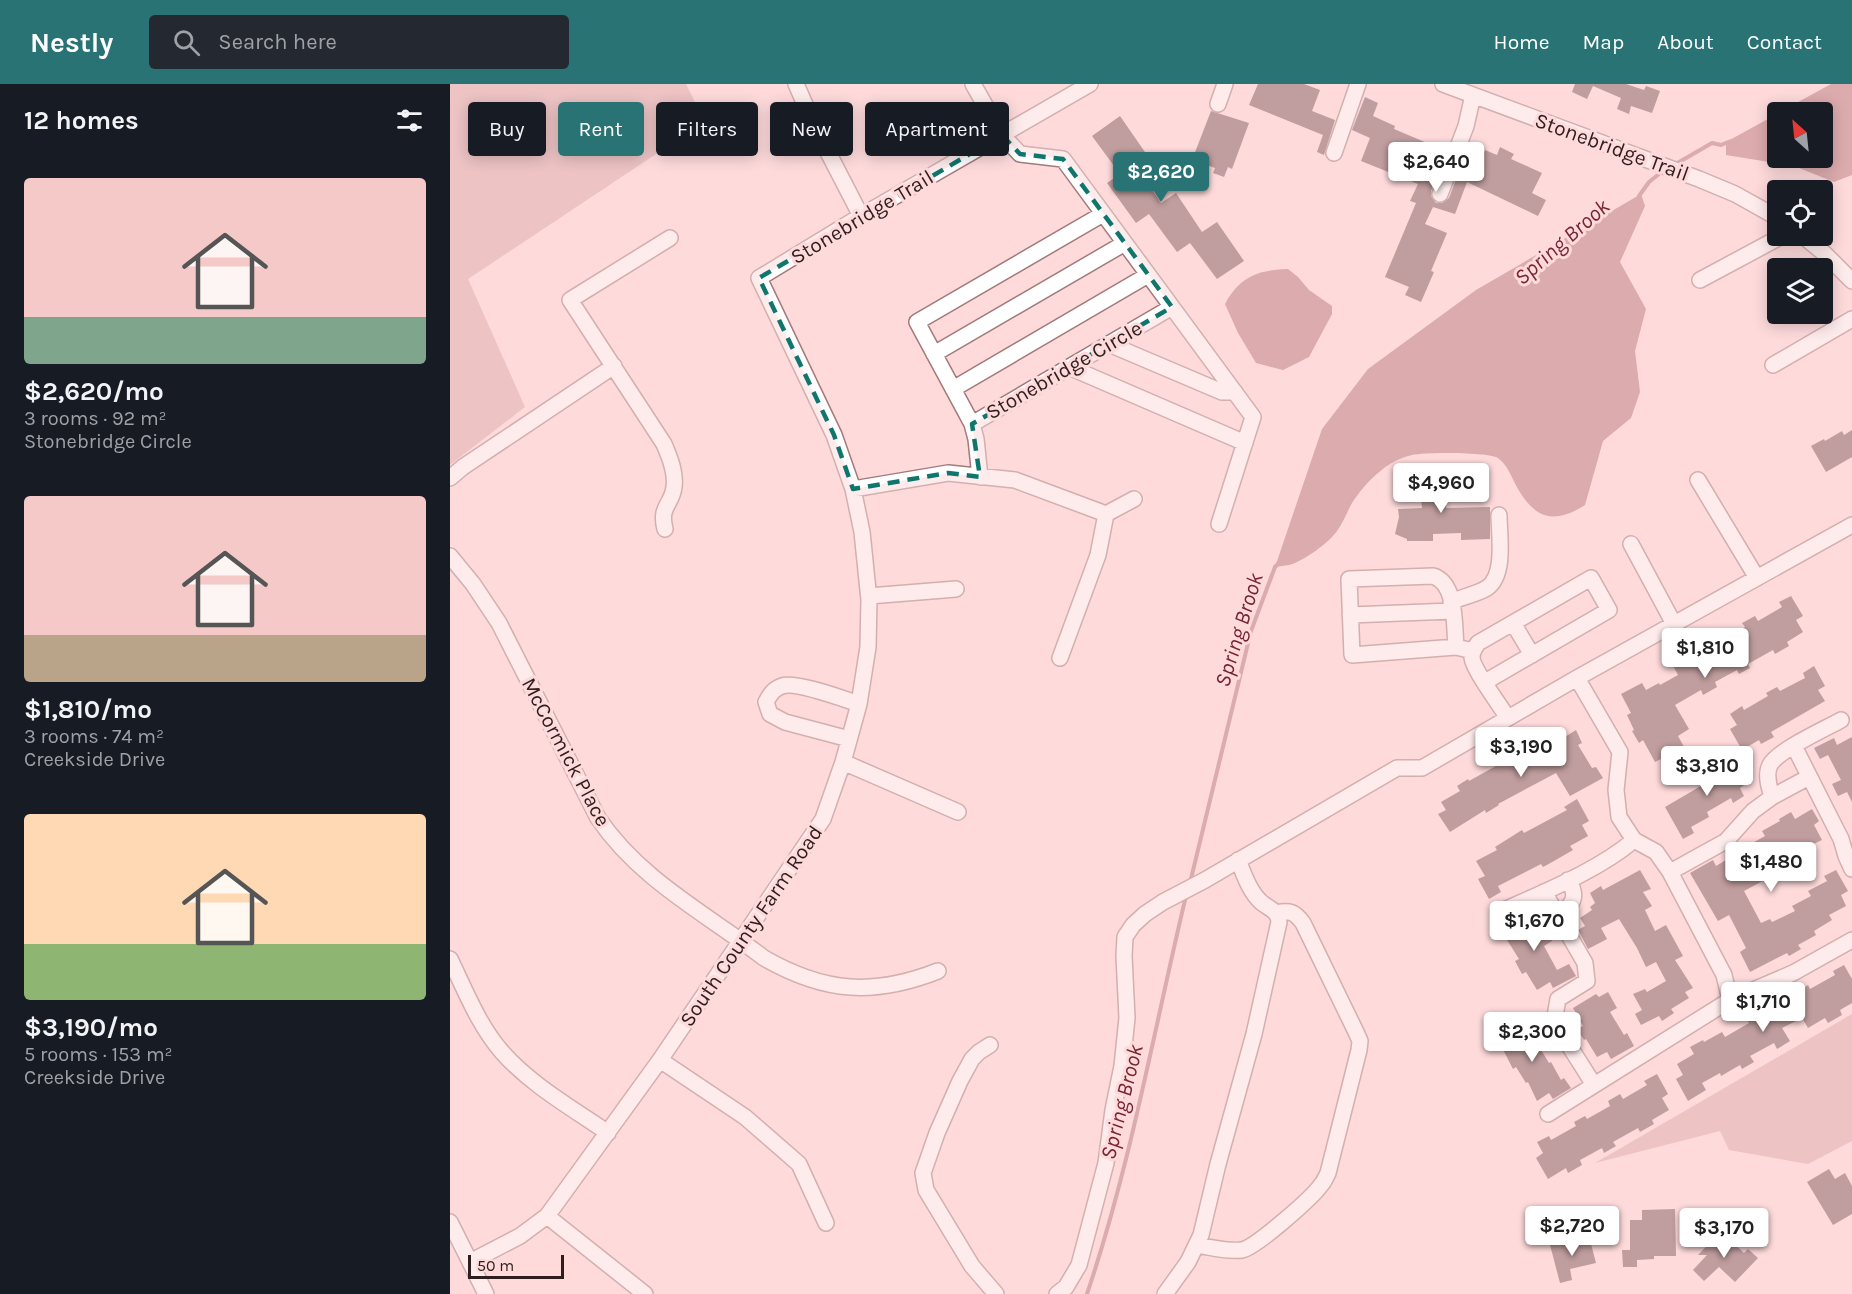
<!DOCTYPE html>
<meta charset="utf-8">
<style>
:root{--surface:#171b24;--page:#242831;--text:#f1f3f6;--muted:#9ea1a6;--accent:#297374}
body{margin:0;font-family:Karla,sans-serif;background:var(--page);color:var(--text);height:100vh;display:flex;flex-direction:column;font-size:22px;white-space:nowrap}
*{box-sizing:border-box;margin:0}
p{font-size:20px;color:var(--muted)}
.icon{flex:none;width:33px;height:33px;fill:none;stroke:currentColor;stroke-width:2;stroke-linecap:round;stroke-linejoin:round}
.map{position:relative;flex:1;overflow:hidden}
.panel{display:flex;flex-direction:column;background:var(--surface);width:450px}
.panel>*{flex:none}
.banner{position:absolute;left:18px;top:18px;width:570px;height:54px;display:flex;gap:12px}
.needle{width:39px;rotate:333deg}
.fabs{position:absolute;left:1317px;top:18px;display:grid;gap:12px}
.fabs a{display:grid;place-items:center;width:66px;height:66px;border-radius:6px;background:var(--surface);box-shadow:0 3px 15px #0003;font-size:30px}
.scale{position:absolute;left:18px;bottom:15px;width:96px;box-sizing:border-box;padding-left:6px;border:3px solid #2e1e1f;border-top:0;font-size:16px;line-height:21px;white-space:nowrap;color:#2e1e1f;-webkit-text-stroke:4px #fedadb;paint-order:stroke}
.price{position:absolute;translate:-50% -51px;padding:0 14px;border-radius:6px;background:#fff;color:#222;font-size:20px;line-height:39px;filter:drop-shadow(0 2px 3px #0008)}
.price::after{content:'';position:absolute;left:50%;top:36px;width:18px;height:14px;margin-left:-9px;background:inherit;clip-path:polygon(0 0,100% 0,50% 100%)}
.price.current{background:var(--accent);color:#fff}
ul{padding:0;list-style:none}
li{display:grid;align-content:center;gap:12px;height:318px;padding:0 24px}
li span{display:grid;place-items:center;height:186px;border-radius:6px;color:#555}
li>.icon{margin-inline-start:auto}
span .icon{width:108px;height:108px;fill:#fffc;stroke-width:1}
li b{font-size:26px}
h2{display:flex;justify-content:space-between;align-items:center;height:72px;padding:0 24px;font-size:26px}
.pill{padding:0 21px;border-radius:6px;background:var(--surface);box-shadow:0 3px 15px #0003;font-size:21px;line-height:54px}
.pill.current{background:var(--accent);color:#fff}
header{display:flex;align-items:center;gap:36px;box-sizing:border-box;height:84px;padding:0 30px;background:var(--accent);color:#fff}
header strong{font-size:28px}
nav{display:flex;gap:33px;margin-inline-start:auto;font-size:21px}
.search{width:420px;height:54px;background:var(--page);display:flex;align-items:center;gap:15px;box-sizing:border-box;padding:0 21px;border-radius:6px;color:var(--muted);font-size:22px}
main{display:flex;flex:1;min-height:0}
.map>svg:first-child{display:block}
</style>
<header>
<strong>Nestly</strong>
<div class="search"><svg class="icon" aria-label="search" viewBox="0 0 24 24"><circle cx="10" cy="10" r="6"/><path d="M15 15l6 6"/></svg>Search here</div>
<nav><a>Home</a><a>Map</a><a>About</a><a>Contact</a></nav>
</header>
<main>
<section class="panel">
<h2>12 homes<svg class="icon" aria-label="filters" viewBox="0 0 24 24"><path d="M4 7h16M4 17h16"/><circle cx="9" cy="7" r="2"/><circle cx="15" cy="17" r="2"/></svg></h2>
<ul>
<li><span style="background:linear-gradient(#f6c9c9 75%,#7fa58c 0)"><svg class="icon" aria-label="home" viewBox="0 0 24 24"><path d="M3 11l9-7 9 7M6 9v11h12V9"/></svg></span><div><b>$2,620/mo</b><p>3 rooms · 92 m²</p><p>Stonebridge Circle</p></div></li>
<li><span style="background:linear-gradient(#f6c9c9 75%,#b9a48a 0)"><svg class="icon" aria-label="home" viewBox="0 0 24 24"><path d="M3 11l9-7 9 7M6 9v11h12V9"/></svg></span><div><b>$1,810/mo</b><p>3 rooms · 74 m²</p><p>Creekside Drive</p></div></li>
<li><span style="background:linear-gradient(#ffd9b3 70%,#8fb573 0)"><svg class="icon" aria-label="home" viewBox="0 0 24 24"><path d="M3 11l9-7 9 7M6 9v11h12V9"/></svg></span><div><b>$3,190/mo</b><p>5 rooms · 153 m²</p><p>Creekside Drive</p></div></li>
</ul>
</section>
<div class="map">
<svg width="1402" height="1210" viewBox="0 0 1402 1210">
<rect width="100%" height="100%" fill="#fedadb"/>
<path fill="#d9a7a8" d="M0 0H236L266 60 245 71 206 70 18 195 75 323 0 381Z
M1402 930V1057L1358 1080 1279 1066 1270 1047 1145 1079Z"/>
<path fill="#b37275" d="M1381 0H1402V91L1384 98 1344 82 1276 71V58L1327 30 1328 74H1372V28H1330Z
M1191 110 1195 122 1170 178 1196 225 1185 267 1190 308 1181 334 1153 357 1135 421C1105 440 1086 436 1068 405 1062 395 1058 381 1048 374 1038 368 975 368 962 371 937 376 915 399 902 419 897 428 893 439 887 447 879 459 852 478 839 481 834 482 830 482 825 483L872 345 918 285 1026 206Z
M838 185 848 193 859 206 882 222V230L859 273 833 286 806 279 788 249 775 220C790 193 807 186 838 185Z"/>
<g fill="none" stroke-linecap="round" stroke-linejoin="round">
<path stroke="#b37275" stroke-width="4" d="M1224 81 1262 59 1271 61 1281 57
M1189 112 1199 98 1214 86
M740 799 801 547 825 483 828 480
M637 1210C681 1080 704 945 736 812"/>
</g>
<path fill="#775254" d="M808 0H854L870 6 862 27 885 36 874 71 867 68 873 51 799 21Z
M1125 0H1176L1194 6 1196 2 1210 7 1202 29 1181 22 1179 30 1167 25 1171 14 1143 2 1137 15 1122 8Z
M915 13 928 19 923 32 945 42 944 45 977 59 972 70 992 78 981 107V112L986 119H992L999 114 1011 82 1026 87 1035 66 1047 71 1050 63 1064 70 1061 75 1092 89 1082 109 1096 116 1088 132 1017 98 1005 130 983 123 975 140 997 149 981 187 984 188 971 218 955 211 959 203 935 193 966 119 960 117 968 100 911 77 920 54 902 46Z
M761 27 799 39 782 85 778 83 774 93 763 89 765 84 742 76Z
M670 32 697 71 684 80 711 119 726 109 752 148 767 138 794 177 767 195 740 159 727 168 699 130 686 139 657 99 670 90 642 52Z
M1402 346V373L1376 388 1361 362 1374 355 1375 357 1392 347 1394 351Z
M995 385 996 424 1040 423V455L1011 456V449L983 450V457H957V455L945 450 949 433 948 425 972 424 969 386Z
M1341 512 1353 532 1346 536 1353 548 1337 558 1339 562 1325 570 1323 566 1298 580 1300 584 1289 590 1287 586 1265 598 1267 603 1253 611 1251 606 1225 621 1239 645 1228 652 1238 670 1220 679 1215 673 1205 678 1193 656 1189 659 1182 647 1184 646 1177 631 1181 629 1171 610 1192 599 1196 606 1209 599 1210 601 1228 591 1222 580 1233 573 1236 578 1261 563 1258 560 1270 553 1272 557 1295 543 1292 539 1305 532 1308 537 1332 523 1329 518Z
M1364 582 1375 602 1368 606 1375 617 1321 648 1324 653 1311 660 1309 656 1292 666 1280 645 1287 641 1280 630 1292 622 1294 626 1318 612 1316 609 1327 603 1330 607 1355 594 1353 589Z
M1110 646 1115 653 1126 646 1132 659 1128 661 1142 684 1146 683 1153 694 1120 712 1106 689 1048 720 1049 721 1036 729 1035 726 1000 748 988 730 996 726 991 718 1010 707 1007 702 1018 695 1019 697 1053 678 1052 676 1064 669 1069 677 1092 663 1089 658Z
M1402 653V718L1397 708 1388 712 1382 700 1391 696 1378 671 1370 675 1364 664 1384 654 1387 661Z
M1283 675 1297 699 1290 704 1294 712 1283 719 1281 714 1257 728 1259 733 1241 743 1244 749 1233 755 1215 723 1256 699 1250 689 1263 681 1265 685Z
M1127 715 1139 737 1132 741 1138 752 1120 762 1123 766 1104 777 1093 783 1091 780 1048 802 1051 808 1039 815 1028 795 1035 792 1026 777 1047 766 1045 763 1072 746 1074 749 1117 726 1114 723Z
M1362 725 1369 737 1364 741 1372 756 1335 774 1336 777 1319 786 1322 792 1294 807 1311 839 1320 835 1322 838 1345 827 1342 822 1361 812 1358 807 1377 797 1374 792 1386 786 1398 807 1391 811 1396 822 1379 831 1382 836 1364 847 1366 851 1348 861 1351 865 1339 872 1337 869 1300 888 1290 868 1296 864 1279 831 1268 837 1240 789 1263 776 1266 782 1276 776 1280 784 1302 770 1297 762 1315 752 1312 747 1330 737 1329 735 1341 728 1345 735Z
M1190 786 1201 805 1193 808 1202 822 1195 826 1205 847 1216 841 1233 872 1225 876 1243 904 1235 908 1239 914 1221 925 1224 929 1212 937 1209 932 1191 941 1185 930 1192 926 1183 910 1195 905 1197 908 1216 897 1206 878 1196 883 1187 864 1169 835 1151 844 1157 855 1138 865 1128 846 1135 842 1130 834 1142 826 1140 823 1145 819 1140 809 1151 802 1153 806Z
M1081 830 1091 848 1096 845 1102 857 1094 862 1107 886 1119 880 1126 892 1103 904 1100 898 1087 906 1076 888 1072 890 1065 877 1069 875 1047 840 1067 831 1070 837Z
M1394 881 1402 895V919L1390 926 1392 931 1378 939 1375 934 1358 944 1352 934 1332 944 1340 957 1327 965 1324 959 1300 972 1304 978 1292 985 1290 981 1271 992 1270 989 1252 999 1256 1006 1238 1017 1226 995 1233 991 1227 980 1244 970 1240 963 1253 956 1254 958 1272 948 1275 953 1299 939 1295 932 1307 925 1310 932 1328 922 1331 927 1351 916 1347 908 1358 901 1360 905 1385 891 1383 887Z
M1158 908 1167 924 1160 928 1174 951 1177 949 1184 962 1161 975 1157 968 1147 973 1136 955 1134 956 1127 945 1133 942 1123 924 1146 910 1149 913Z
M1064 942 1067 949 1081 942 1088 954 1085 956 1099 979 1101 978 1111 996 1114 994 1121 1004 1103 1015 1099 1009 1087 1017 1078 998 1076 999 1066 983 1063 985 1046 952Z
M1207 990 1218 1010 1212 1014 1219 1026 1202 1036 1204 1040 1190 1048 1188 1044 1163 1058 1166 1062 1154 1069 1152 1064 1130 1076 1132 1081 1118 1089 1116 1084 1098 1095 1086 1074 1093 1069 1087 1058 1099 1052 1101 1056 1126 1042 1124 1038 1135 1032 1137 1035 1160 1022 1158 1017 1170 1010 1173 1015 1197 1001 1194 997Z
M1379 1085 1385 1095 1395 1089 1402 1102V1130L1383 1141 1357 1098Z
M1225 1125 1226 1172H1204V1175L1187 1176V1183H1173L1172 1166H1180V1136H1192V1126Z
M1271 1147 1294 1169 1298 1165 1308 1174 1285 1198 1269 1183 1254 1197 1243 1186 1257 1171H1248Z
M1126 1155 1127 1159 1140 1156 1146 1179 1120 1185 1122 1196 1110 1199 1100 1161Z"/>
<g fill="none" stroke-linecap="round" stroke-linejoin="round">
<g stroke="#a27a7c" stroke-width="18">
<path id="minor" d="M346 0 365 43 411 132
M523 0 552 51 570 70 613 75 803 333 769 440
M993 0 1249 95 1285 110 1328 134
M768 20 775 0
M884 69 908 0
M990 110 1016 42 1023 11
M1353 152 1375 170 1402 197
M1250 196 1332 152
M659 260 772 308H785
M484 270 675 159
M1323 281 1402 235
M619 283 795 359
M503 305 698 191
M522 340 467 238 653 130
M530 393 526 355 522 340 722 223
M0 394 13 383 164 282
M1248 396 1307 494
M403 405 498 389 565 396 656 430 684 415
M215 445C209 422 222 421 224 403 226 389 220 374 214 360L120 216 220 154
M1181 460 1224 540
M0 472 23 500 49 539 148 734C190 796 257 830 314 874 375 909 424 912 488 887
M419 512 506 505
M1001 518C1012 513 1027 510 1037 504 1056 491 1049 451 1049 431
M900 531 1002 527
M1063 539 1082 571
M1006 563C1004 542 1007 499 983 492L899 495 902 571 1006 563 1023 567
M610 574 648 471 656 430
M1127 594 1170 668 1166 706 1169 733 1184 756 1206 768 1220 788 1274 891 1280 916
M1035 598 1159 526 1141 494 1028 559C1025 564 1022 567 1022 573 1022 584 1051 623 1058 634
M399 655 335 638 320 630 316 618C320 611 323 605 332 602 345 597 394 615 409 620
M1344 662 1391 755 1396 772 1402 785
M393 678 508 728
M1322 713C1319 703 1315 690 1320 681 1328 666 1375 645 1391 636
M1220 788 1276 757 1303 727 1322 713 1359 693
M1094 808 1135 879 1137 897 1108 915 1105 932 1115 955 1144 1001
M1052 827C1094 808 1149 786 1184 756
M1108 831C1123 822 1129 812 1118 796
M0 875C15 906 29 942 52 968 81 1001 122 1024 158 1049
M540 961 529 968 522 975 510 997 487 1049 473 1089 476 1106 522 1182 546 1210
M210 976 295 1033 349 1080 376 1139
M1098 1030 1280 916 1343 889 1402 856
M97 1132 195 1210
M0 1138 36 1210
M746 1161C761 1163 778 1168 792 1166 806 1163 862 1114 871 1101 874 1098 876 1093 878 1089L909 966 910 957 906 948 853 839C845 828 840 826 826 829
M20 1178 70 1152 97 1132 210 976 373 735 393 678 409 620 418 563 419 516 412 448 403 405 384 351 309 194 411 132 640 0
M607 1210 616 1203 629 1181 656 1079 663 1026 672 982 677 934 674 872 675 853 683 841 695 830 713 818 755 796 947 684H972L1127 594 1402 441
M715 1210 738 1178 751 1151 768 1080 804 950 829 838C828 826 819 825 811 818 799 807 794 790 788 776"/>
</g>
<use href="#minor" stroke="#fff" stroke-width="15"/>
</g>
<path d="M0 0H1402V1210H0ZM552 51 570 70 613 75 722 223 522 340 530 393 498 389 403 405 384 351 309 194Z" fill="#fedadb" fill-opacity=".55" fill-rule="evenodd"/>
<path fill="none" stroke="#0f766e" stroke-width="4.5" stroke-dasharray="12 8" stroke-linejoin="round" d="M552 51 570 70 613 75 722 223 522 340 530 393 498 389 403 405 384 351 309 194Z"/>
<g text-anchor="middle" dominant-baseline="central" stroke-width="6" stroke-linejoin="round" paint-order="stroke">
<g font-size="21" fill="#2e1e1f" stroke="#fedadb">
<text transform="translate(1162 63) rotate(20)">Stonebridge Trail</text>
<text transform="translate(412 133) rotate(-31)">Stonebridge Trail</text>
<text transform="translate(614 286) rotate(-30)">Stonebridge Circle</text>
<text transform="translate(116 668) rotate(62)">McCormick Place</text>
<text transform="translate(301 842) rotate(-56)">South County Farm Road</text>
</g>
<g font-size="22" font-style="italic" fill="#762631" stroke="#fedadb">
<text transform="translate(1112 158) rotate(-41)">Spring Brook</text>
<text transform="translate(789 546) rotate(-73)">Spring Brook</text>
<text transform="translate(672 1018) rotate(-76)">Spring Brook</text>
</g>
</g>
</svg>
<div class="fabs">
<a><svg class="needle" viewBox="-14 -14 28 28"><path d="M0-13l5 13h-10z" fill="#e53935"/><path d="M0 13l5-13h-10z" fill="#9ea1a6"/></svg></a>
<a><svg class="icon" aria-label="locate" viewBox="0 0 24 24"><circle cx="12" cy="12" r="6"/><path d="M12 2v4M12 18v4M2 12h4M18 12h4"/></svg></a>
<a><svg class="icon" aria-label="layers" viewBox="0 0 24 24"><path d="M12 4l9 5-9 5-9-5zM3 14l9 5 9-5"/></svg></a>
</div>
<div class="scale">50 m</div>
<b class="price" style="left:986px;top:109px">$2,640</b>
<b class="price current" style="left:711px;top:119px">$2,620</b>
<b class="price" style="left:991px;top:430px">$4,960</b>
<b class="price" style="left:1255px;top:595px">$1,810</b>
<b class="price" style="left:1071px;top:694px">$3,190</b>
<b class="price" style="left:1257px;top:713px">$3,810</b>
<b class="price" style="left:1321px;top:809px">$1,480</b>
<b class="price" style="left:1084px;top:868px">$1,670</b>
<b class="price" style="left:1313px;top:949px">$1,710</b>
<b class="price" style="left:1082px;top:979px">$2,300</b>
<b class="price" style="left:1122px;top:1173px">$2,720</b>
<b class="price" style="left:1274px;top:1175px">$3,170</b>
<div class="banner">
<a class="pill">Buy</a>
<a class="pill current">Rent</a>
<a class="pill">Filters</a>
<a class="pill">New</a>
<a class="pill">Apartment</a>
</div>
</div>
</main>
